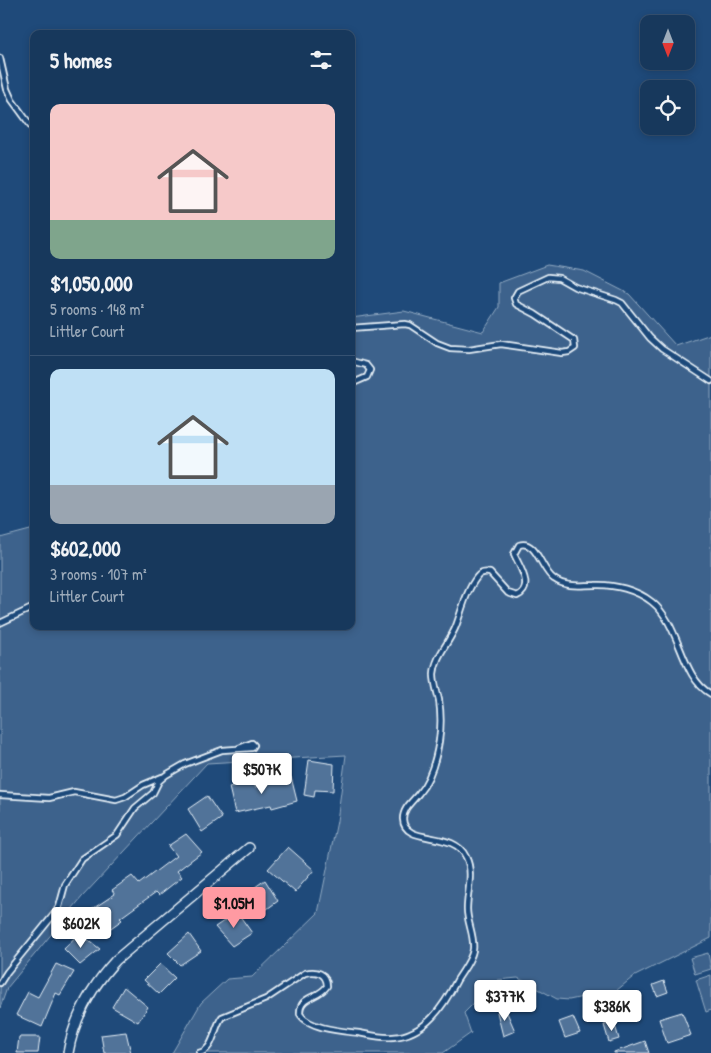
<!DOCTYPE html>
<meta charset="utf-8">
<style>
:root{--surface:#17385c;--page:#244365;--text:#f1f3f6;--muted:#9eacbb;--line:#365272;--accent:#ff9aa2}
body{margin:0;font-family:"Patrick Hand",sans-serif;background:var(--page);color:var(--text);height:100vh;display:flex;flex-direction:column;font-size:19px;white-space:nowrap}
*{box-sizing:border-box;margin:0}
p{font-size:16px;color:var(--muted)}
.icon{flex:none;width:28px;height:28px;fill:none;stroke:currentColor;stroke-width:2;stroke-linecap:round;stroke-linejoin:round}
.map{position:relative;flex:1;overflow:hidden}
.sheet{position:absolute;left:30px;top:30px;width:325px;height:600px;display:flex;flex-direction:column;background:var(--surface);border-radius:10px;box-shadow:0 2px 8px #0003,0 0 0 1px var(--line)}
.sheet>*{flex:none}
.needle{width:32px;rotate:180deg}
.fabs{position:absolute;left:640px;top:15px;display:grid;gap:10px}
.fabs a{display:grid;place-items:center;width:55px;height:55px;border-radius:10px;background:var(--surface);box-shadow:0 2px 8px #0003,0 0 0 1px var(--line);font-size:25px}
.price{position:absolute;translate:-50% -42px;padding:0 11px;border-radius:5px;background:#fff;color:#222;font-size:16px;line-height:32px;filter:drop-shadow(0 1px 2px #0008)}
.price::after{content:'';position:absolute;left:50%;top:30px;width:15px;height:11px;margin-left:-8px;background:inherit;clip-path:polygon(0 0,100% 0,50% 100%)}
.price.on{background:var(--accent);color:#111}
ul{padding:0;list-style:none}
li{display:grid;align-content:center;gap:10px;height:265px;padding:0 20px}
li+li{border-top:1px solid var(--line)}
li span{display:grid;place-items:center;height:155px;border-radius:10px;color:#555}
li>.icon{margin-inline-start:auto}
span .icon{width:90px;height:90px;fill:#fffc;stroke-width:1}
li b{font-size:21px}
h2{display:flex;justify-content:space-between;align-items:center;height:60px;padding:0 20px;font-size:21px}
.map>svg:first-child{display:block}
</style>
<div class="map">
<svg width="711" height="1053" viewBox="0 0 711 1053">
<rect width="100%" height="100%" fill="#1f4a7a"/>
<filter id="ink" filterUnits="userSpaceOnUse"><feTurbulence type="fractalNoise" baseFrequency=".02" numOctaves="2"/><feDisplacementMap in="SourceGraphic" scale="10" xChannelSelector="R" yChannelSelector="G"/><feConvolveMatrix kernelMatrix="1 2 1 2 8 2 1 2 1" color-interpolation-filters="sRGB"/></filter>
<g filter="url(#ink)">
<path fill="#3c628c" stroke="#92aac2" d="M547 265 584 271 629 294 676 346 711 334V938L633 977 605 1000 593 1001 583 997 569 1000 557 999 518 978 497 980 464 1013 471 1033 443 1053H172L201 1003 227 979 252 977 318 913 337 821 346 755 207 763 82 897 7 988 0 1008V538L34 529V626H351V318L404 311 483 332 499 307V283Z
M708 953 711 969 695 974 690 958Z
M711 975V1010L706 1012 696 980Z"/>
<path fill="#517399" stroke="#e8f1f8" d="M309 760 334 764 333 791 315 790 314 797 304 795Z
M291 777 297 801 272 808 271 805 235 813 229 787 254 781 255 787Z
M207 796 222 818 202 832 188 809Z
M186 834 202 852 177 871 182 877 159 895 156 892 120 918 122 920 101 935 85 914 115 894 112 890 132 876 139 884 176 856 168 846Z
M288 847 314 870 295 892 268 869Z
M265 880 278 901 260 914 244 895Z
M237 912 252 933 232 946 215 927Z
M79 933 100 949 80 965 64 949Z
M189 934 201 951 180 965 168 953Z
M56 964 74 972 60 995 56 993 42 1027 16 1015 28 992 38 997Z
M160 964 175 978 159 994 144 980Z
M664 981 668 992 657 996 653 985Z
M124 987 148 1007 138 1022 112 1007Z
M505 1008 515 1031 503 1036 497 1012Z
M682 1012 691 1035 667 1043 659 1019Z
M573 1017 580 1033 565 1038 559 1022Z
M614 1022 619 1039 609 1042 604 1025Z
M126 1032 131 1053H104L101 1035Z
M19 1037H40L38 1053H17Z
M645 1041 649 1053H614V1052Z"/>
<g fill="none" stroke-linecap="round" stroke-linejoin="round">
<g stroke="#e8f1f8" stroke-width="8">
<path id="lane" d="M0 58 7 89 12 100 34 130
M351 328 405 324 410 325 437 343 450 348 469 349 501 344 562 353 569 352 575 348 574 340 535 314 516 304 514 298 518 291 548 277 559 278 575 287 616 300 622 303 650 338 662 349 711 381
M351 361 366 365 370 370 367 377 351 384
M0 623 34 607
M0 795 49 798 74 792 116 800 125 797 143 785 162 777
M0 983 7 972 55 913 59 907 65 885 82 859 117 835 135 808 153 793 159 781 166 775 185 764 222 750 252 748 254 745 252 743 239 748
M199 1053C215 1049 213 1029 222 1017L266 999 305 973C316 970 327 973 327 986 319 999 299 995 300 1014 309 1029 342 1031 359 1033 370 1035 381 1038 393 1037 425 1035 444 1006 457 980 463 970 471 961 473 950 475 936 467 923 467 909 467 893 474 872 466 857 454 829 404 846 403 819 403 808 413 801 419 793 431 779 436 759 439 741 441 728 441 713 439 700 437 691 434 683 434 674 435 656 450 642 456 626 462 610 466 591 477 577 480 573 485 572 490 573L508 593 517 596C535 588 519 566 514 554L519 545C537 539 541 571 554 579 567 588 580 585 595 585 614 584 637 590 652 602 681 625 680 677 711 694"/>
</g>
<g stroke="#e8f1f8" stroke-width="12">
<path id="street" d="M68 1053C74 1018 92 986 116 960L249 848"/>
</g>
<use href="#lane" stroke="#1f4a7a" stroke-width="4.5"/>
<use href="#street" stroke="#1f4a7a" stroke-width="9"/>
</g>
</g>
</svg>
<div class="fabs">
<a><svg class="needle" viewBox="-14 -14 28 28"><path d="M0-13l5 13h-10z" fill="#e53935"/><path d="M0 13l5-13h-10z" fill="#9eacbb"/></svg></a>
<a><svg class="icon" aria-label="locate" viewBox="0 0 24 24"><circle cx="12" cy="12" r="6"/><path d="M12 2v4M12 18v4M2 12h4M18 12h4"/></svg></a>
</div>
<b class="price" style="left:262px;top:795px">$507K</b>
<b class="price on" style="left:234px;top:929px">$1.05M</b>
<b class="price" style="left:81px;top:949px">$602K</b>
<b class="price" style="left:505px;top:1022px">$377K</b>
<b class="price" style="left:612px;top:1032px">$386K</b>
<section class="sheet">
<h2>5 homes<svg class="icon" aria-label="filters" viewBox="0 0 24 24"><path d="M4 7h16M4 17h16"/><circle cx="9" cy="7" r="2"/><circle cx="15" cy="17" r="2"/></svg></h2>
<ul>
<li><span style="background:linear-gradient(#f6c9c9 75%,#7fa58c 0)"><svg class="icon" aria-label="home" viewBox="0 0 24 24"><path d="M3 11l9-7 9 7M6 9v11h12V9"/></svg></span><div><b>$1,050,000</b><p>5 rooms · 148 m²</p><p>Littler Court</p></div></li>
<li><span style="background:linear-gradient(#bfe0f5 75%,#9aa5b1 0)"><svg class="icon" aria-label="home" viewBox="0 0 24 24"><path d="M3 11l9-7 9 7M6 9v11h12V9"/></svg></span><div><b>$602,000</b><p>3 rooms · 107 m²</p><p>Littler Court</p></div></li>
</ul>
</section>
</div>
